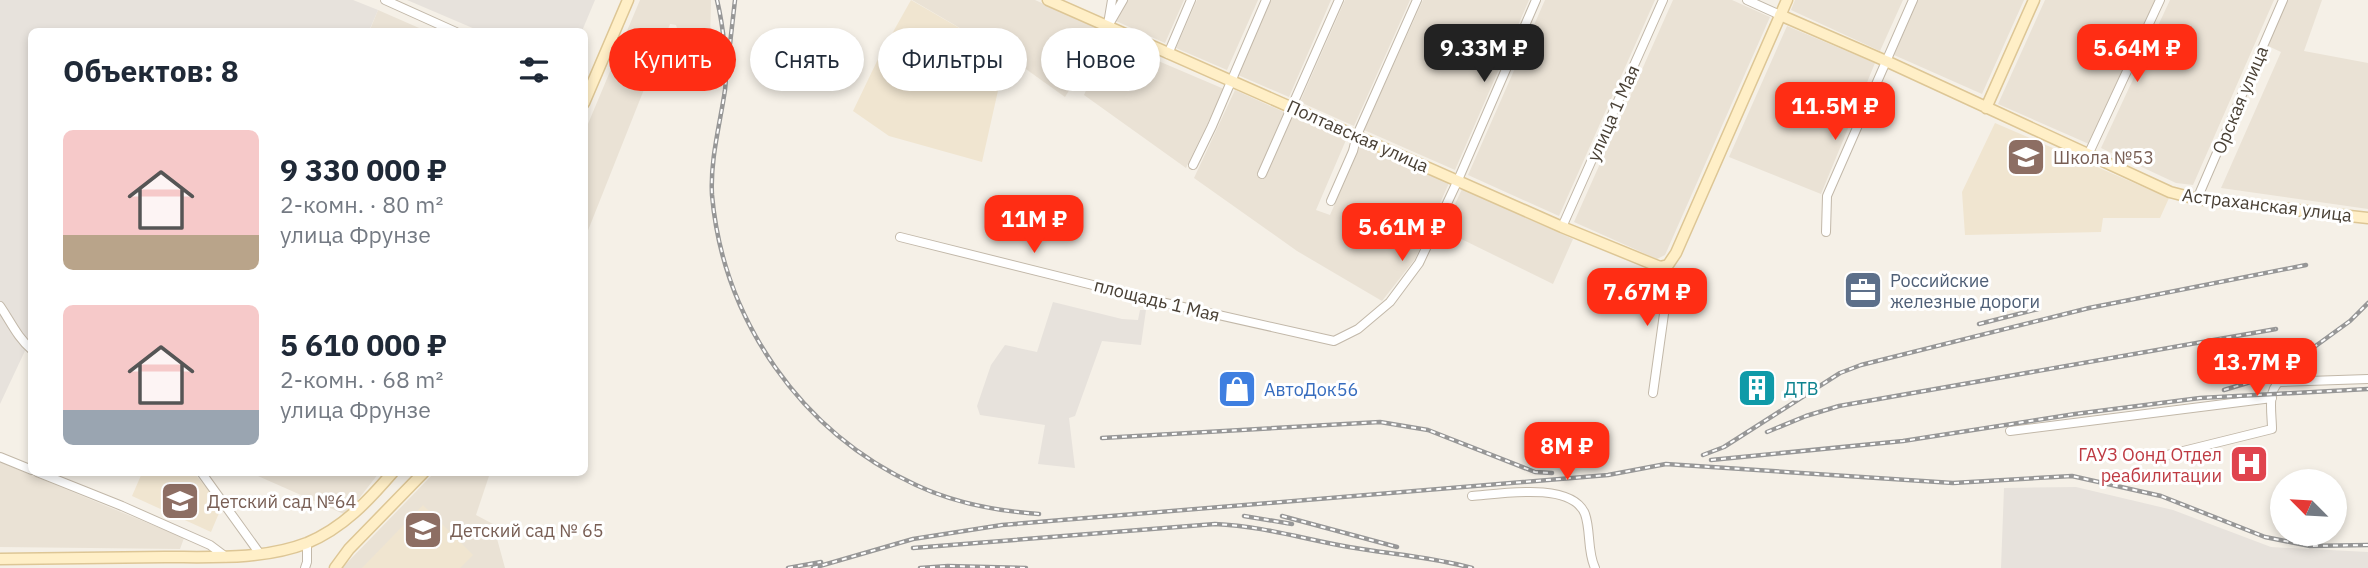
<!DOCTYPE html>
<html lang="ru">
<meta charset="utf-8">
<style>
:root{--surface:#fff;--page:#f2f2f3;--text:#1f2937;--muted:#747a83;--accent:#ff2d14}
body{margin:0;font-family:"IBM Plex Sans",sans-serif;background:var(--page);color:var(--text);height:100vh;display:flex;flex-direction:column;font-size:26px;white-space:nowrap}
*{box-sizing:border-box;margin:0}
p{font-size:23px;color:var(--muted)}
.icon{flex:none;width:38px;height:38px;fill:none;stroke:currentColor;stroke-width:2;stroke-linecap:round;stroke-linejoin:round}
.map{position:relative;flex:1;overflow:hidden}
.side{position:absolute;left:28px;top:28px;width:560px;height:448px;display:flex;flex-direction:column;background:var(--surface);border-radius:10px;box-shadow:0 4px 10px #0003}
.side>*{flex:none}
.top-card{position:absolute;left:609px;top:28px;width:665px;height:63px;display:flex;gap:14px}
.needle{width:46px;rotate:294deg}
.buttons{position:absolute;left:2270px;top:469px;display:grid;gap:14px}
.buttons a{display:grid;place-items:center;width:77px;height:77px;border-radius:50%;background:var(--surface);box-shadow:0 4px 10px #0003;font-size:35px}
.price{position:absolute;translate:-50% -60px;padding:0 16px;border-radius:14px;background:var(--accent);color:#fff;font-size:23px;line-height:46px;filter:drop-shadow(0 2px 4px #0008)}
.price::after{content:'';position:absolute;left:50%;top:42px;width:21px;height:16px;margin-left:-10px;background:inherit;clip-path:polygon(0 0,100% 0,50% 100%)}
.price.current{background:#222;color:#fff}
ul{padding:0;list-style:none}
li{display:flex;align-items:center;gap:21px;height:175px;padding:0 35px}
li span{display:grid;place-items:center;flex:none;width:196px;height:140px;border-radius:10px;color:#555}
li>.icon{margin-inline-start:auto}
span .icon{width:84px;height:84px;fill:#fffc;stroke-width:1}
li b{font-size:30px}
h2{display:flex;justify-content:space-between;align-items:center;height:84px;padding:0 35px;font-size:30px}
.chip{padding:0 24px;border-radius:32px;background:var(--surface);box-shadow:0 4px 10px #0003;font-size:24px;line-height:63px}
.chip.current{background:var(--accent);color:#fff}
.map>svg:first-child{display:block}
</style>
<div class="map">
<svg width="2368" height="568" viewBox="0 0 2368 568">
<rect width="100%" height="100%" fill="#f5f0e7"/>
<path fill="#eae2d5" d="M640 0H711L710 42 678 31 676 25 670 24 585 238V131Z
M912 0H1035L1100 29 1085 64 1065 97 1006 55Z
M1125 0H1184L1165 43 1116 21Z
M1197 0H1258L1227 70 1176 48Z
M1271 0H1331L1289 97 1238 75Z
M1345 0H1410L1354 126 1300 102Z
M1423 0H1529L1455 170 1364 130Z
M1545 0H1655L1559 216 1468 175Z
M1673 0H1732L1770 17 1665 255 1657 259 1574 222Z
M1795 0H1903L1880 51 1791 10Z
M1918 0H2024L1982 94 1894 55Z
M2045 0H2155L2089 144 1998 104Z
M2170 0H2274L2193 185 2176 183 2101 148Z
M2286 0H2322L2304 51 2368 63V209L2221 188 2281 52 2266 45Z
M378 10 426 31 369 32Z
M1787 26 1875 63 1821 194 1729 157Z
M1109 40 1224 89 1186 168 1084 95Z
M1235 90 1346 140 1316 210 1330 215 1360 146 1449 183 1415 259 1382 301 1297 251 1194 178Z
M1462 189 1573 239 1553 284 1443 230Z
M0 462 184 538 180 549 0 547Z
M251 473H379L346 515Z
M434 473H490L476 515 493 524 505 568H342Z"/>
<path fill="#e7e2dc" d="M0 0H353L378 10 369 31 32 32 31 338 0 404Z
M407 0H595L582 31 482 32Z
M1053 302 1122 319 1138 320 1140 310H1146L1141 345 1102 341 1075 416 1069 418 1075 468 1038 464 1045 425 980 415 977 406 991 365 1005 345 1037 352Z
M2076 487 2173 510 2271 547 2368 552V568H2001L2004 488Z"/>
<path fill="#f0e5d0" d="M911 0 1006 55 982 162 889 136 853 111 879 57Z
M1995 123 2169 198 2160 218H2103L2101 232 1965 235 1962 192Z
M142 473H194L222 506 211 532 132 496Z
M423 505 473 555 460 568H362Z"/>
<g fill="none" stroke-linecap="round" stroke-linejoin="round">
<g stroke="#c2b8a9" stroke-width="10">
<path id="street" d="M385 0 456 32
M1747 0 1780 15
M1108 24 1112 0
M1108 26 1123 0
M1168 54 1191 0
M2088 155 2160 0
M1193 165 1212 126 1266 0
M1262 174 1339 0
M2197 199 2283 0
M1331 201 1353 151 1357 135 1417 0
M1562 227 1663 0
M1826 232 1827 196 1913 0
M900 237 1161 302 1334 341 1358 329 1390 302 1419 263 1458 180 1536 0
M0 306C11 322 17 337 32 350
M1653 393 1668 285V265
M2010 431 2272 398
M0 457 32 470
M2155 458 2272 429C2272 414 2267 392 2279 382L2368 379
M37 472 122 506 210 545 226 557
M201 472 260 554
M1472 496C1499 494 1572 481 1585 514 1591 531 1587 551 1595 568
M305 568 307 562V543"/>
</g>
<g stroke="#ddc695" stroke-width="13">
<path id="secondary" d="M1048 0 1562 227 1660 267 1668 265 1676 253 1787 0
M1780 15 1886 61 2170 192 2197 199 2368 218
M584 103 628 0
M1986 108 2034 0
M0 559C55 558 110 558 165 557 212 557 263 560 307 543 343 528 368 501 393 472
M335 568 349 549 424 472"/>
</g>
<use href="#street" stroke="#fff" stroke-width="8"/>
<use href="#secondary" stroke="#ffefc7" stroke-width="10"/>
<g stroke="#979797" stroke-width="4.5">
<path id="rail" d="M717 0C723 25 728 65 725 90 720 124 710 160 712 195 723 320 801 432 916 485 954 503 997 511 1039 514
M730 44 735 0
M1979 324 2038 309
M2224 390 2277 374 2350 321 2368 303
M1767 432 1806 416 1839 406 2276 329
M1102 438 1380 422 1428 430 1535 472 1552 473
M1703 455 1724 447 1840 373 1861 365 2089 308 2306 265
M1711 460 1903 441 2075 414 2200 398 2368 389
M1244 516 1292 524
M1282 516 1397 547
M913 548 1215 524C1263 526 1303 539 1349 547 1389 554 1432 557 1472 568
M788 568 821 562
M813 568 913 539 1002 525 1608 475 1666 464 1953 483 2072 476 2161 496 2265 537 2310 546 2368 545
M920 568 948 566 1026 568"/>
</g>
<use href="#rail" stroke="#fff" stroke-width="2" stroke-dasharray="5" stroke-linecap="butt"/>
</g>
<defs>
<g id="school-square" transform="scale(2.0125)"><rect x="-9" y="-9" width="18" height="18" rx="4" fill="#8d6e63" stroke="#fff"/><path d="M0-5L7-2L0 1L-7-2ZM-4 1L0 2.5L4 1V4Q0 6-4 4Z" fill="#fff"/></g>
<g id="office-square" transform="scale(2.0125)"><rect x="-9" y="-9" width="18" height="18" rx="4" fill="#5c6f8a" stroke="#fff"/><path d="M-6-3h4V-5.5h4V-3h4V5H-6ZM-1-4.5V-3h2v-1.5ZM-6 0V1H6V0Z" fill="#fff"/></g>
<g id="building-square" transform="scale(2.0125)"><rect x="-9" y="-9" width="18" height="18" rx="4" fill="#0f9aa8" stroke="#fff"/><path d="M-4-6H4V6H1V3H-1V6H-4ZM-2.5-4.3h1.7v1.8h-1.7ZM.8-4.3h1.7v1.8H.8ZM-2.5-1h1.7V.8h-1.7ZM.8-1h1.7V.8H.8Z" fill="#fff"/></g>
<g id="shop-square" transform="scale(2.0125)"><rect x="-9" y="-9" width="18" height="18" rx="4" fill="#3f7fe0" stroke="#fff"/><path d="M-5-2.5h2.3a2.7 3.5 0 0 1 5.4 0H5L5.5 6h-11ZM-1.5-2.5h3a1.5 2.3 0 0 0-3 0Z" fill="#fff"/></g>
<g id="hospital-square" transform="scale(2.0125)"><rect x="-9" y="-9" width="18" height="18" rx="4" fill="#e0444e" stroke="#fff"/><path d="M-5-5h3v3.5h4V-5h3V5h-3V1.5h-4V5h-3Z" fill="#fff"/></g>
</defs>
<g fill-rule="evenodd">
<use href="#school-square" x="2026" y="157"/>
<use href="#office-square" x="1863" y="290"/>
<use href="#building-square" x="1757" y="388"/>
<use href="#shop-square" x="1237" y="389"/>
<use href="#hospital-square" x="2249" y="464"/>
<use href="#school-square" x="180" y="501"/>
<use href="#school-square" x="423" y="530"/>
</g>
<g text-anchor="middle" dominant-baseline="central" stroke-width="6" stroke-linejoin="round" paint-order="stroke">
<g font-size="18" fill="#494035" stroke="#fff">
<text transform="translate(2240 100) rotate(-67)">Орская улица</text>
<text transform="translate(1613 113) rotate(-66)">улица 1 Мая</text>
<text transform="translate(1358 136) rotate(24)">Полтавская улица</text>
<text transform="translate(2267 205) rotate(7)">Астраханская улица</text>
<text transform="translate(1157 300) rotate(14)">площадь 1 Мая</text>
</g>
<g font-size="18" fill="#785e54" stroke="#fff" text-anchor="start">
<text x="2053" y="157">Школа №53</text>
<text x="207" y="501">Детский сад №64</text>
<text x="450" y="530">Детский сад № 65</text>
</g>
<g font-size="18" fill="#4e5e75" stroke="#fff" text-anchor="start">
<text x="1890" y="280">Российские<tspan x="1890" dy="21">железные дороги</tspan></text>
</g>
<g font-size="18" fill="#0d838f" stroke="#fff" text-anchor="start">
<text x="1784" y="388">ДТВ</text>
</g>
<g font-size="18" fill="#366cbe" stroke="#fff" text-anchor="start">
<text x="1264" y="389">АвтоДок56</text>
</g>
<g font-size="18" fill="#be3a42" stroke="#fff" text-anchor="end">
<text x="2222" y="454">ГАУЗ Оонд Отдел<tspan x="2222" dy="21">реабилитации</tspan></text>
</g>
</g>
</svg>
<div class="buttons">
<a><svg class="needle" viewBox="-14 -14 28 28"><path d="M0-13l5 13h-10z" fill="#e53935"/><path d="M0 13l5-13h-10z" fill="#747a83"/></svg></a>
</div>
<b class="price current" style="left:1484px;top:84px">9.33M ₽</b>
<b class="price" style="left:2137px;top:84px">5.64M ₽</b>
<b class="price" style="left:1835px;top:142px">11.5M ₽</b>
<b class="price" style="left:1034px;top:255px">11M ₽</b>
<b class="price" style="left:1402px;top:263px">5.61M ₽</b>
<b class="price" style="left:1647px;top:328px">7.67M ₽</b>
<b class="price" style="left:2257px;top:398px">13.7M ₽</b>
<b class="price" style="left:1567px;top:482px">8M ₽</b>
<div class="top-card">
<a class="chip current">Купить</a>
<a class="chip">Снять</a>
<a class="chip">Фильтры</a>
<a class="chip">Новое</a>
</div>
<section class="side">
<h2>Объектов: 8<svg class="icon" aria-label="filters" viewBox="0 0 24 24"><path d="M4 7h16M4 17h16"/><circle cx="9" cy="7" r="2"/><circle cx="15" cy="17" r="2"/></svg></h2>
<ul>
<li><span style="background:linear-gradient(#f6c9c9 75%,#b9a48a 0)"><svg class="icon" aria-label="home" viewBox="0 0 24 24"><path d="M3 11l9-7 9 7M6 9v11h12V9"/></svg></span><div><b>9 330 000 ₽</b><p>2-комн. · 80 m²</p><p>улица Фрунзе</p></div></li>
<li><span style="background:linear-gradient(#f6c9c9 75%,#9aa5b1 0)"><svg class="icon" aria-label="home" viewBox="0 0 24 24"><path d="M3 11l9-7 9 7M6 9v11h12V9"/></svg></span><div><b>5 610 000 ₽</b><p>2-комн. · 68 m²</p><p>улица Фрунзе</p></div></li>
</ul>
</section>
</div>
